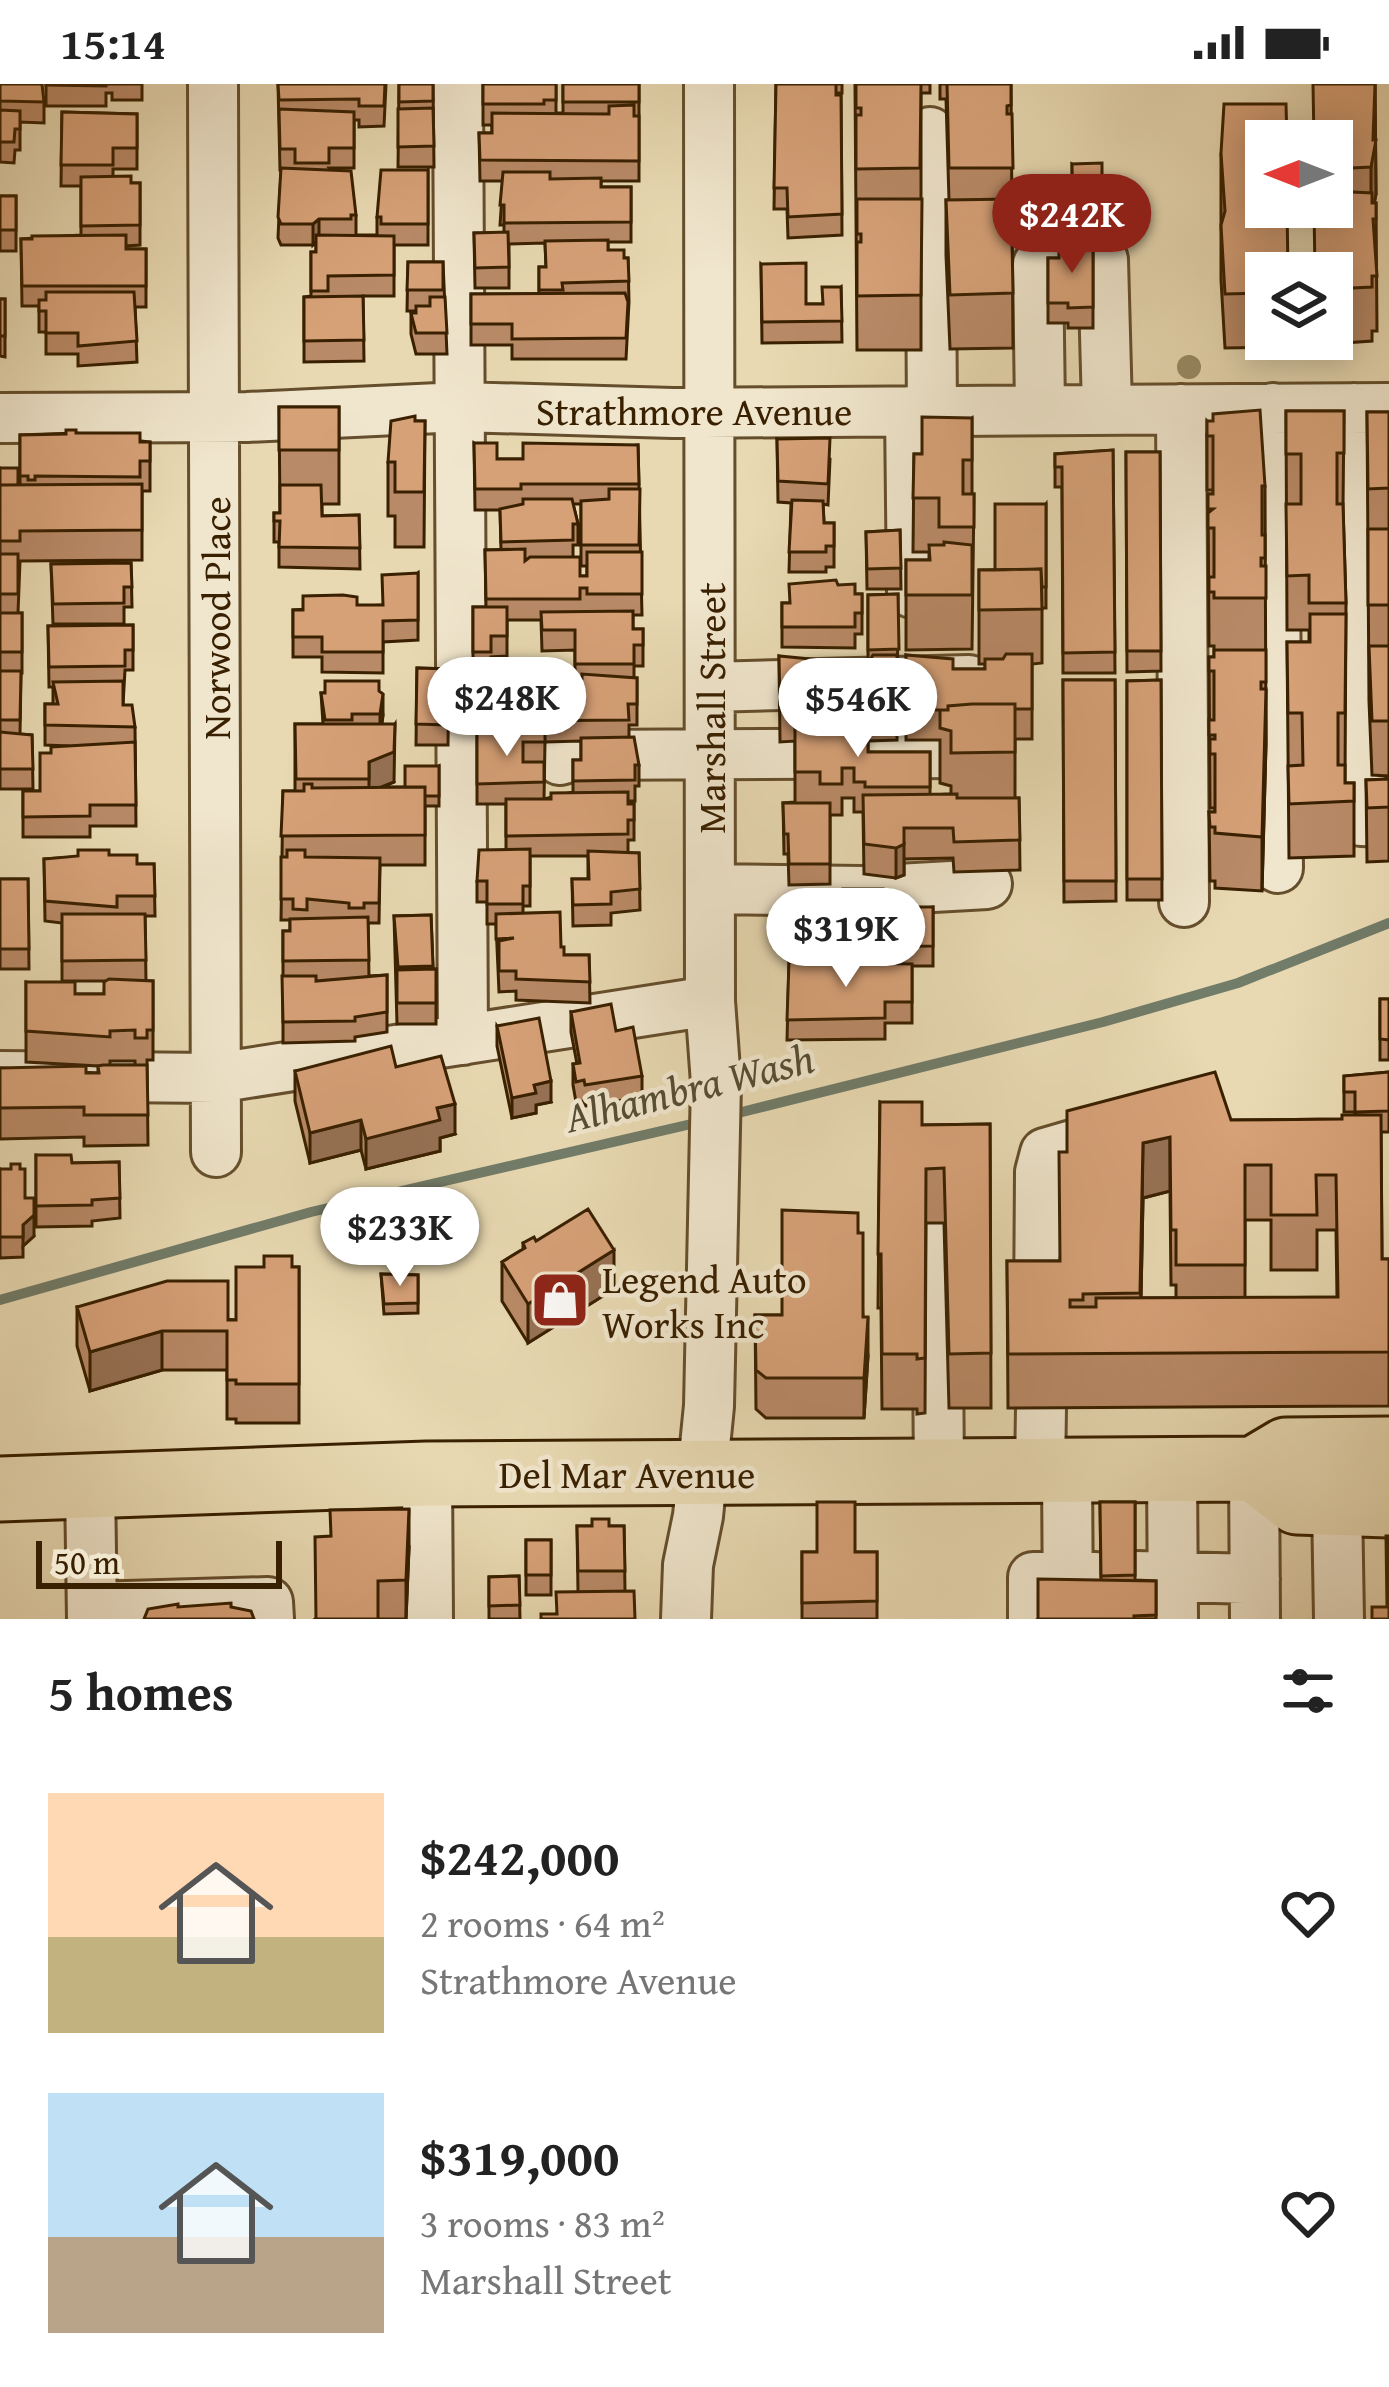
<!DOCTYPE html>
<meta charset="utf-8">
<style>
:root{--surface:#fff;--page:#f2f2f2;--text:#222;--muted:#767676;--accent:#8f2418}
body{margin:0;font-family:"Gentium Book Plus",serif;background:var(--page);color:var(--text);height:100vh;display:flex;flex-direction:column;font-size:45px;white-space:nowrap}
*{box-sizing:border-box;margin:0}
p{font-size:39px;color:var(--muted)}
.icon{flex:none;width:66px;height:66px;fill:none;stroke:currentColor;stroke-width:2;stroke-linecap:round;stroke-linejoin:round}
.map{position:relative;height:1535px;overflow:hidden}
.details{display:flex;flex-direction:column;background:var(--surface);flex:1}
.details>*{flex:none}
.needle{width:78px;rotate:270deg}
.tools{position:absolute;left:1245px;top:36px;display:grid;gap:24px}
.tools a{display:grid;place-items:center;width:108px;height:108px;border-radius:0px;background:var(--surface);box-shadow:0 6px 30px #0003;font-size:60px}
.scale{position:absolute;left:36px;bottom:30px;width:246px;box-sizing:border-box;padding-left:12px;border:6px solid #392000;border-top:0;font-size:33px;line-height:42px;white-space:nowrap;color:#392000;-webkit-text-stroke:9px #f0e6cd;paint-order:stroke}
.price{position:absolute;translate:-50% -102px;padding:0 27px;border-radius:42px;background:#fff;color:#222;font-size:39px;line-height:78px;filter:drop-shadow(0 3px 6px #0008)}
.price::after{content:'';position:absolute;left:50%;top:72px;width:36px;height:27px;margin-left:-18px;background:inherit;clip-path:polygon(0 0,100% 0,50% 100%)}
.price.selected{background:var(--accent);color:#fff}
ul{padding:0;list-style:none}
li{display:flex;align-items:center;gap:36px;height:300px;padding:0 48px}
li span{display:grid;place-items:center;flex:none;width:336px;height:240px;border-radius:0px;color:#555}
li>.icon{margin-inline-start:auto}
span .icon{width:144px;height:144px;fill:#fffc;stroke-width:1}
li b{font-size:51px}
h2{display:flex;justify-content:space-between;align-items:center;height:144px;padding:0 48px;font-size:51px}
.status{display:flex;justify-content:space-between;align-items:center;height:84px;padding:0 60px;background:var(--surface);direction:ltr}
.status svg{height:33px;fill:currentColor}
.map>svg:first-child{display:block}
</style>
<div class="status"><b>15:14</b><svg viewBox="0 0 49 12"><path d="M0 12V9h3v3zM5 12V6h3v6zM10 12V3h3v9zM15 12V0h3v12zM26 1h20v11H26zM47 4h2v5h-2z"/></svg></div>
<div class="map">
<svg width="1389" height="1535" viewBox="0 0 1389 1535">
<rect width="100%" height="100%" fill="#e8d9b2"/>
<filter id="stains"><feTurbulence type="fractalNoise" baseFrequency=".00167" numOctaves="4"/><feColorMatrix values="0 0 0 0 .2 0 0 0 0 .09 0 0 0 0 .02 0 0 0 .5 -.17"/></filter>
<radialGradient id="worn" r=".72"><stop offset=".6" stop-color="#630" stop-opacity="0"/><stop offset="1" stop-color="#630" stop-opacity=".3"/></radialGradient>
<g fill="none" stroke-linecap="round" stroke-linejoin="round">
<path stroke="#717c69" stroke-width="10" d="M730 1031 1103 938 1238 899 1389 839
M0 1216 311 1128 700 1038"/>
<g stroke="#654e2c" stroke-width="54">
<path id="minor" d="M213 0 216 1068
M458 0 463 956
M930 48 932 327
M1273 324 1278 784
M1354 324 1361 737 1389 738
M1040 325 1038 180 1046 169 1093 168 1103 176 1107 324
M1181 325 1184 818
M910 327 912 509
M0 334 247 333 460 323 673 329 1389 324
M710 603 969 596
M560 676 578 671 966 669
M710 805 862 807 987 800
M0 992 216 994 710 917
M937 1160 939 1387
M1039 1232 1040 1088 1045 1069 1131 1044
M1172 1385 1173 1535
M1254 1385 1255 1535
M1067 1386 1068 1533 1173 1532
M1040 1387 1041 1324
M427 1390 428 1535
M90 1401 92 1535
M1337 1419 1339 1535
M1135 1492 1255 1495
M92 1523 268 1518 269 1535
M686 1535 688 1481 698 1432 709 1322 716 999 710 917 709 0
M1033 1535V1493H1096"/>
</g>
<g stroke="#392000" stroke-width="69">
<path id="major" d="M1254 1385 1297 1418 1389 1421
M0 1405 427 1390 1254 1385 1286 1366 1389 1365"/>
</g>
<use href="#minor" stroke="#f0e6cd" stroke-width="48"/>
<use href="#major" stroke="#e8d9b2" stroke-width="63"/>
</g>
<circle fill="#988964" cx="1189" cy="283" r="12"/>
<path fill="#b98a67" stroke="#392000" stroke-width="3" fill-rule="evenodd" d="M0 0 44 18V39L20 38V66H15L14 79 0 78Z
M46 0H142V16H112V9H106V22H46Z
M278 0H386L384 42 359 43V36H354V84H329L356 131V151H377V133L428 86V161H394V212H363L364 277 304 278V213L311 212V168H316V158L313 161H281L278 154 281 86H280Z
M399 0H433L434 83H398Z
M483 0H556V29H563V0H639V97H601V103H631V158H608V166L624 174H628L629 218 626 275H512V261H471V210H539V183H546L545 159 509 160V204H475L474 149H504V141H500L503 97H480L479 49H492V41H483Z
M776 0H842V9H836L841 11 842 151 788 154 787 125H774Z
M855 0H930V9H921V266H857Z
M940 0H1011L1013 264 950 265 946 171V116H949L946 15H940Z
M1375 0 1376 110 1374 119H1376L1377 247H1372V257L1315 261V255H1332V57Z
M62 28 137 30V85H113V92L131 99H140V161L126 162V165H146V223H135L137 278 78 282V270H46V248H39V222H22L21 155 81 151V102H61Z
M1221 69 1266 189V255H1288V263L1225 264 1221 196Z
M1072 80 1102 98H1112L1113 154H1073Z
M0 112H16V167H0Z
M1093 160V244H1068V239H1048V174H1059Z
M408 178H443L447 270H416L411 250V229H416V227H407Z
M761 180 806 220H822L841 203 842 258 762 259Z
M0 215H5V273L0 272Z
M279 323H339V420H322V432L359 431 360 485 279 483V458H274V429H280Z
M1286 327H1344L1343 424 1346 519 1345 699H1354V772L1289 774 1287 558H1309V546H1287Z
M1367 328H1389V692L1372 691 1369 617Z
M972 334V410H974L972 565 906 566V476H929V468H913L914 370H922Z
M415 337H425L424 463H395V432H388V378Z
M1207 337 1265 402 1266 660 1262 807 1215 804V797H1210L1209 728H1215V724H1210L1209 573H1214V562H1209L1208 410H1213V406H1207Z
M76 349 150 358V407H142V476L20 477 18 529H22V589H21L20 650 32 651 33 705H0V384L20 401V351Z
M777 355 830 375 828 421 823 420 824 439H834V483H826V488H789L791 419 778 418Z
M474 359 497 375H523L638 361 642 531H633V545H643V582H634V594H637V641H629V653L639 681V702H635V717H628V720H634V756H628V769H639L640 826 611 829V841L573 842 572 795H588V772H530V822H523V829L561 863 564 871H589L590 919 516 916V907L499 908 496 840H487V818H477V797L506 766V720H477V649H508L507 590 544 603H563L575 595V566L542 567 541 536H507V572L491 573V589H473V523H486L485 466H501L500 426H475ZM573 420H581V482H587V492H580L573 473V461H578V440ZM581 657V676H573V708L544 715 545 658Z
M1113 366 1115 589H1063L1062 403H1055V370Z
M1126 368H1160L1161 587 1127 588Z
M1046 420V524H1042V579L1032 580V655H1015V714H1019L1020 786 954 788 953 774 904 775V791L896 794 864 790 863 728H854V714H842V731H830V800L789 801 788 770H784L783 719 795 718V657L780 658 779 572 822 586H854L868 576V511L898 510 897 656 868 657V668H930V711L951 710V702L940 699V656H906V571L953 585H985V580H979V486H995Z
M900 446 901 505H867L866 448Z
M131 479 132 523H124V540H53L51 480Z
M418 489V556L383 558V589L322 588V573H293V526L383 521Z
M838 501 855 510H862V550H855V564L782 563V519H789Z
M133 541V586H125L123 621 135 643 136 742H90V753H23V707H40L51 669 69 662 45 661V620H53V603H49L48 542Z
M417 584 449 585 448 661H416Z
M1063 596H1115L1116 817 1064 818Z
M1161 596 1162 816H1127V597Z
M379 607 383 631 382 640 394 698 382 703H405L439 682V722H425V781H380L379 839H368L369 892 387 891V948L355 953V957L283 959V847H290V836H281L283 707H295V640H323L321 609Z
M1389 695V777L1367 778 1366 696Z
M109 771 137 780H154L155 832H145L146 897H153V976H147L148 1061 84 1062V1053L0 1055V984L98 989V982L26 978V898L75 910H104L105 897H62V839L45 837 44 775ZM110 977H135V981H110Z
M0 795H28L29 885H0Z
M933 823V882H912V939H885V955L787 956 789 878 834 879V824L898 828Z
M431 831 433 885H436V940H397L394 832Z
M1380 915H1389V976H1380Z
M571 928 616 947 642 992V1013L585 1022 584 1017 576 1018 573 1001V980H577L571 948Z
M497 942 551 1018 536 1021V1029L512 1034 497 962Z
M396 983 455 1050 440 1054V1067L366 1085 361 1066 310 1079 295 1017V987Z
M1389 988V1048H1381L1382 1175H1389V1322L1008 1324 1007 1177H1060L1067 1068 1231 1036 1342 1035 1355 1031V1028H1344V992ZM1170 1107 1171 1201H1176V1214H1141L1143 1114ZM1245 1136H1271V1186H1317V1146H1336L1337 1213 1245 1214Z
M880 1018 922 1041 990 1040 991 1324H949L944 1139H926L925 1329 917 1330V1325H882L881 1224H878Z
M36 1071 72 1079 119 1078 120 1134 92 1137V1142L36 1143Z
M0 1085 25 1114 34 1152 23 1162V1173L0 1174Z
M858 1149 863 1233 868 1272 864 1334H766L756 1325 755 1231H782Z
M536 1157 614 1205 528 1259 502 1217V1178L523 1165V1159Z
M292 1183H299V1339H236V1335H227V1286H162L90 1307 77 1262V1223L236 1236Z
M381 1190 418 1191V1229L384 1230Z
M1100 1418H1135V1496L1156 1497V1535H1038L1101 1496Z
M577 1442H624L625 1507 556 1530 578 1508Z
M526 1456H551V1511H526Z
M409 1464 406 1535H315Z
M802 1468H877V1535H802Z
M519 1492 520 1535H489V1493Z"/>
<path fill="#967154" stroke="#392000" stroke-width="3" d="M1375 0 1376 110 1371 137V83Z
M319 135V155L313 161V140Z
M1266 605V660L1262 807V753Z
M383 610V631L380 650V630Z
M395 640 394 698 369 708V678Z
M904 760V791L896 794V764Z
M551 997V1018L536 1021V1029L512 1034V1014L534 1001Z
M455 1020V1050L440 1054V1067L366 1085V1055L437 1024Z
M361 1036V1066L310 1079V1049Z
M1170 1053V1107L1143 1114 1140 1263 1143 1059Z
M34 1131V1152L23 1162V1141Z
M614 1166V1205L528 1259V1220Z
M868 1233V1272L864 1334V1294Z
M162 1247V1286L90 1307V1268Z
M409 1425V1464L406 1535V1496Z"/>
<path fill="#d7a178" stroke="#392000" stroke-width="3" fill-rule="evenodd" d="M0 0H42L44 18 0 17Z
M46 0H106V2L46 1Z
M278 0H385L384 22H359V15L279 16Z
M399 0H433V17L399 18Z
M483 0H556V16H544V20H483Z
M563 0H639V18H563Z
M776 0H836V11H841L842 130 788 133 787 104H774Z
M856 0H921L920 84 856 85V31H861V24H856Z
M947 0H1011V21L1007 22V30H1012L1013 84H949Z
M1313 0H1375L1373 56H1376L1371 83 1332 85V57H1314Z
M1224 20H1286L1287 57H1266V123H1287L1288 189H1266V209L1225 210 1221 141 1225 127 1221 69Z
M634 21V32H639V77L480 76 479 49H492V29L609 30V22Z
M433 24 434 62 398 63V25Z
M279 25 354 28V64H329V79H295V65H280Z
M0 26 20 27V45H15L14 58H0Z
M62 28 137 30V64H113V81H61Z
M1102 79V98H1112L1113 133 1073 134 1072 80Z
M281 84 351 87 356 131H351V135H319L313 140H281L278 133Z
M381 86H428V140H381V133H377Z
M503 88H550V95L601 94V103H631V138L504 139V121H500Z
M131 92V99H140V141L81 142V93Z
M1332 107 1372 109V119H1376V135H1373L1377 192H1372V203L1332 205V189H1315L1314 123H1332Z
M0 112H16V146H0Z
M857 115H922L921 211 857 212V158H861V150H857Z
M1012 115V148H1008V157H1012L1013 209 950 211 946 116Z
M508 148 509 183 475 184 474 149Z
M126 151V165H146V202H22L21 155H32V152Z
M316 151 394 152V191L328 192V207H311V168H316Z
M608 156V166H624V174H628L629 197 562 199 563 206H539V183H546L545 157Z
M1093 160V223L1068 224V219H1048V174H1059V161Z
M408 178H443V206H407Z
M806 179V220H823L822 203H841L842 237 762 238 761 180Z
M46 208H134L137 257 78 262V249H46V227H39V216H46Z
M625 209 628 218 626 254 512 255V240H471V210Z
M363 212 364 256 304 257V213Z
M430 213H445L447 249H416L411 229H416V222H430Z
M0 215H5V252H0Z
M279 323H339V366H279Z
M1260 326 1265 402H1262V451H1265V474H1261V482H1266V514H1214V508H1209V493H1214V444H1208V429L1213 425H1208V410H1213V352H1207V337H1213V330Z
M1286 327H1344V369H1337V420H1343L1346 519H1309V491L1287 492 1286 420H1301V370H1286Z
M1367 328H1389V404L1368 405Z
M415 332V337H425L424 408H395V378H388L391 337Z
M922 333 972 334V376H963V410H974V443H939V414H913L914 370H922Z
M66 346H76V349H140V358H150V377H140V393L35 392V396H28V392H20V351L66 350Z
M830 354 828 400 778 397 777 355Z
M474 359H497V375H523V359L638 361 639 400H521V405H475Z
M1113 366 1115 568 1063 569 1062 383H1055V370Z
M1126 368H1160L1161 567H1127Z
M0 384H18V401H0Z
M142 400V446L20 447V457H0V401Z
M280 401H321L322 432 359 431 360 464 279 463 280 437H274V429H280Z
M609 405H640L639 461H581V417L609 415Z
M523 415H572L578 440H573V456L501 458 500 425 523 420Z
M792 416 823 417 824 439H834V462H826V468H789Z
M995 420H1046V503H1042L1041 485 995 486Z
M1368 445H1389V521H1368Z
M900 446 901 484 867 485 866 448Z
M944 458 972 461V511H906V476H930L929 461H944Z
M525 465V477L530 473H580V492H587V468H642V510H587V504H580V515H486L485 466Z
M0 470H18V510H0Z
M131 479 132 503H124V519L53 520 51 480Z
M1041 485 1042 525 979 526V486Z
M418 489V536L383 537V568H322V553H293V526H303V512L343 511 357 513V521H383L382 491Z
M836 496 838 501 855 500V510H862V529H855V543H782V519H790L789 500Z
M898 510 899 565 868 566V511Z
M473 523H507V552H491V568H473Z
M633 527V545H643V561H634V580H575V546H542L541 528Z
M0 529H22V568H0Z
M1310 530H1346L1345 629H1338V681H1345V699H1354V717L1289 720 1288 682 1303 681 1302 629H1288L1287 558H1310Z
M133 541V566H125V582L49 583 48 542Z
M1369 562H1389V637H1372Z
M1214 566H1266V598H1261V605H1266L1262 753 1215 749V743H1210L1209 728H1215V670H1210V655H1215V651H1209V636H1214V587H1209V573H1214Z
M1006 570H1032V625H1015V620H972L948 622V626H906V571L953 575V585H985V575H1003Z
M873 571H897V626L780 627 779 572 822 576V586H854V577L870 576Z
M417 584 449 585 448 641 416 640Z
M0 587H21L20 636H0Z
M507 590H544V603H563V595H582V590L637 594V620H628L629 636 508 637Z
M1063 596H1115L1116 797H1064Z
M1161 596 1162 795H1127V597Z
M123 597V621H132L135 643 45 641V620H58L53 598Z
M325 597H379V607L383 610 380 630H352V636H325L321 609H325Z
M972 620H1015V668L951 669V647L940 644V626H948V622Z
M295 640H395L394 668 369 678V695H296Z
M795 644 868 647V668H930V703H865V698H854V684H842V700H820V688H795Z
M0 648 32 651 33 685H0Z
M477 649H545V658H523V678H544V698L477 700Z
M634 653 639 681H635V696L573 697V676H581V654Z
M135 658 136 721H90V732L23 733V707H40V669H51V663Z
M405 682H439V712H425V703H405Z
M1389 695V723L1367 724 1366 696Z
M304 700H312V704L425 703V751L281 752 283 707H304Z
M628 708V720H634V736H628V750L506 752V715H551V709Z
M957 710V714H1019L1020 756 954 758 953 744H904V760L896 764 864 760 863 711Z
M783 719H830V780H789L788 750H784Z
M530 765V802H523V820H487V797H477L479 766Z
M78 766H109V771H137V780H154L155 812H117V823L45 817 44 775 78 772Z
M287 766H305V773L380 774 379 819H364V824H349V819L307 815V826L293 825V815H281V773H287Z
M588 767 639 769 640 805 611 808V820L573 821 572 795H589Z
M0 795H28L29 865H0Z
M843 805H883V828H898V823H933V862L834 863V824H844Z
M560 828 561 863H564V871H589L590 898 516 895V887H499V857L514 854 496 855V830Z
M62 830H145L146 876 62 877Z
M431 831 433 882 398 883 394 832Z
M368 833 369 876 283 877V847H290V835Z
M789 878 912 880V918H885V934L787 936Z
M436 885V919H397V886Z
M387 891V928L355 933V937L283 938 282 892H316V897Z
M109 895 153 897V946H147V954H135V946L110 947V953L26 947V898H75V910H104V898Z
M1380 915H1389V956L1380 955Z
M611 920 616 947 633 943 642 992 585 1001 584 996 576 998 573 980 580 979 571 928Z
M539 934 551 997 534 1001 536 1009 512 1014 497 942Z
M391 962 396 983 441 972 455 1020 437 1024 440 1036 366 1055 361 1036 310 1049 295 987Z
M103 981H147L148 1031H84V1023L0 1024V984L86 982V989H99L98 982Z
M1215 988 1231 1036 1342 1035V1031H1381L1382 1175H1389V1268L1008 1270 1007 1177H1060L1059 1068H1067V1027ZM1170 1053 1171 1146H1176V1181H1245V1081H1271V1131H1317L1316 1091H1336L1338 1213 1096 1214V1223H1070V1216H1083V1210L1140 1209 1143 1059Z
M1389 988V1027L1355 1028V1008H1344V992Z
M880 1018H922V1041L990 1040 991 1269 949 1270 944 1084 926 1085 925 1274 917 1275V1270H882L881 1170H878Z
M36 1071H71L72 1079 119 1078 120 1114 92 1116V1121L36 1122Z
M11 1080H20V1085H25V1114H34V1131L23 1141V1153H0V1085H11Z
M588 1125 614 1166 528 1220 502 1178 525 1164 523 1159 534 1153 536 1157Z
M782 1126 858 1129V1149H863V1233H868L864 1294H766L756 1286 755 1231H782Z
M264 1172H292V1183H299V1300H236V1296H227V1247H162L90 1268 77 1223 167 1197H228V1236H236V1183H264Z
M381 1190 418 1191V1219L384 1220Z
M817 1418H855V1468H877V1517L802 1519V1468H817Z
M1100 1418H1135V1491L1101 1492Z
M409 1425 406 1496 378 1497V1535H316L315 1453 331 1452 330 1426Z
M592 1435H609V1442H624L625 1487H578L577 1442H592Z
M1386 1452H1389V1535H1372V1523H1387Z
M526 1456H551V1491H526Z
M519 1492 520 1521 489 1522V1493Z
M1038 1495 1156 1497V1531L1134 1532V1535H1038Z
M634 1507 635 1535H541V1530H557L556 1508Z
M231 1519V1523L251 1527 254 1535H144L148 1525 178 1520V1523Z"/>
<defs>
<g id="shop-square" transform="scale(3)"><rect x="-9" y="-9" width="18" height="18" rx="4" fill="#8f2418" stroke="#f0e6cd"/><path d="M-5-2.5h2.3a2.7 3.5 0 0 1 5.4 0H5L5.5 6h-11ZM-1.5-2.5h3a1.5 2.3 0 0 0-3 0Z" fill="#fff"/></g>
</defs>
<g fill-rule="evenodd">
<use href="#shop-square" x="560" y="1216"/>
</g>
<g text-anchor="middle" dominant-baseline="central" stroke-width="9" stroke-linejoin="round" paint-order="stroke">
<g font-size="39" fill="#392000" stroke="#f0e6cd">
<text x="694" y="326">Strathmore Avenue</text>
<text transform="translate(215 534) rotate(-90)">Norwood Place</text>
<text transform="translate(710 624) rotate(-90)">Marshall Street</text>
<text x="627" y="1389">Del Mar Avenue</text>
</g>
<g font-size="39" fill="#392000" stroke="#f0e6cd" text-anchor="start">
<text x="602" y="1194">Legend Auto<tspan x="602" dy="45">Works Inc</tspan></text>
</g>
<g font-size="42" font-style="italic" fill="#554e35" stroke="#f0e6cd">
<text transform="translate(689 1003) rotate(-14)">Alhambra Wash</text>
</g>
</g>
<rect width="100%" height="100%" filter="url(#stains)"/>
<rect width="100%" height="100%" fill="url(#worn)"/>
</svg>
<div class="tools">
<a><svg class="needle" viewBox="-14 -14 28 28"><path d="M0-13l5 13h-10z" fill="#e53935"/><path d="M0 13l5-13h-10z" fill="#767676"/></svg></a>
<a><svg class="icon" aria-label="layers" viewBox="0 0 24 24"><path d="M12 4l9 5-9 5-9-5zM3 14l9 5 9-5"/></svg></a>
</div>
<div class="scale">50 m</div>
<b class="price selected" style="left:1072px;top:192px">$242K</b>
<b class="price" style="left:507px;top:675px">$248K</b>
<b class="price" style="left:858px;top:676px">$546K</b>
<b class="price" style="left:846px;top:906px">$319K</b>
<b class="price" style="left:400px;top:1205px">$233K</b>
</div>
<section class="details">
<h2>5 homes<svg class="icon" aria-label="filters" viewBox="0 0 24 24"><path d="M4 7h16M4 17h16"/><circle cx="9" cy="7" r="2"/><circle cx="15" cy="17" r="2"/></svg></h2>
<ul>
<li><span style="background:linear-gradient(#ffd9b3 60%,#c2b280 0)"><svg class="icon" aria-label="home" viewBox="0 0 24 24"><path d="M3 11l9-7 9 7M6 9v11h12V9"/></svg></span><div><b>$242,000</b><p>2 rooms · 64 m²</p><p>Strathmore Avenue</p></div><svg class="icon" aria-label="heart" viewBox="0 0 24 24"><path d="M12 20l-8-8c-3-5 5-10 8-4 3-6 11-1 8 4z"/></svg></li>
<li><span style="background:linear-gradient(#bfe0f5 60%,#b9a48a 0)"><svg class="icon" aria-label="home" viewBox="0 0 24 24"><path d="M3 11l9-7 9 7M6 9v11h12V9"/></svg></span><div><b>$319,000</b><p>3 rooms · 83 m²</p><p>Marshall Street</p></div><svg class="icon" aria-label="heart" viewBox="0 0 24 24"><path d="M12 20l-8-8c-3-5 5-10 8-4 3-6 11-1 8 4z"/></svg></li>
</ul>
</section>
